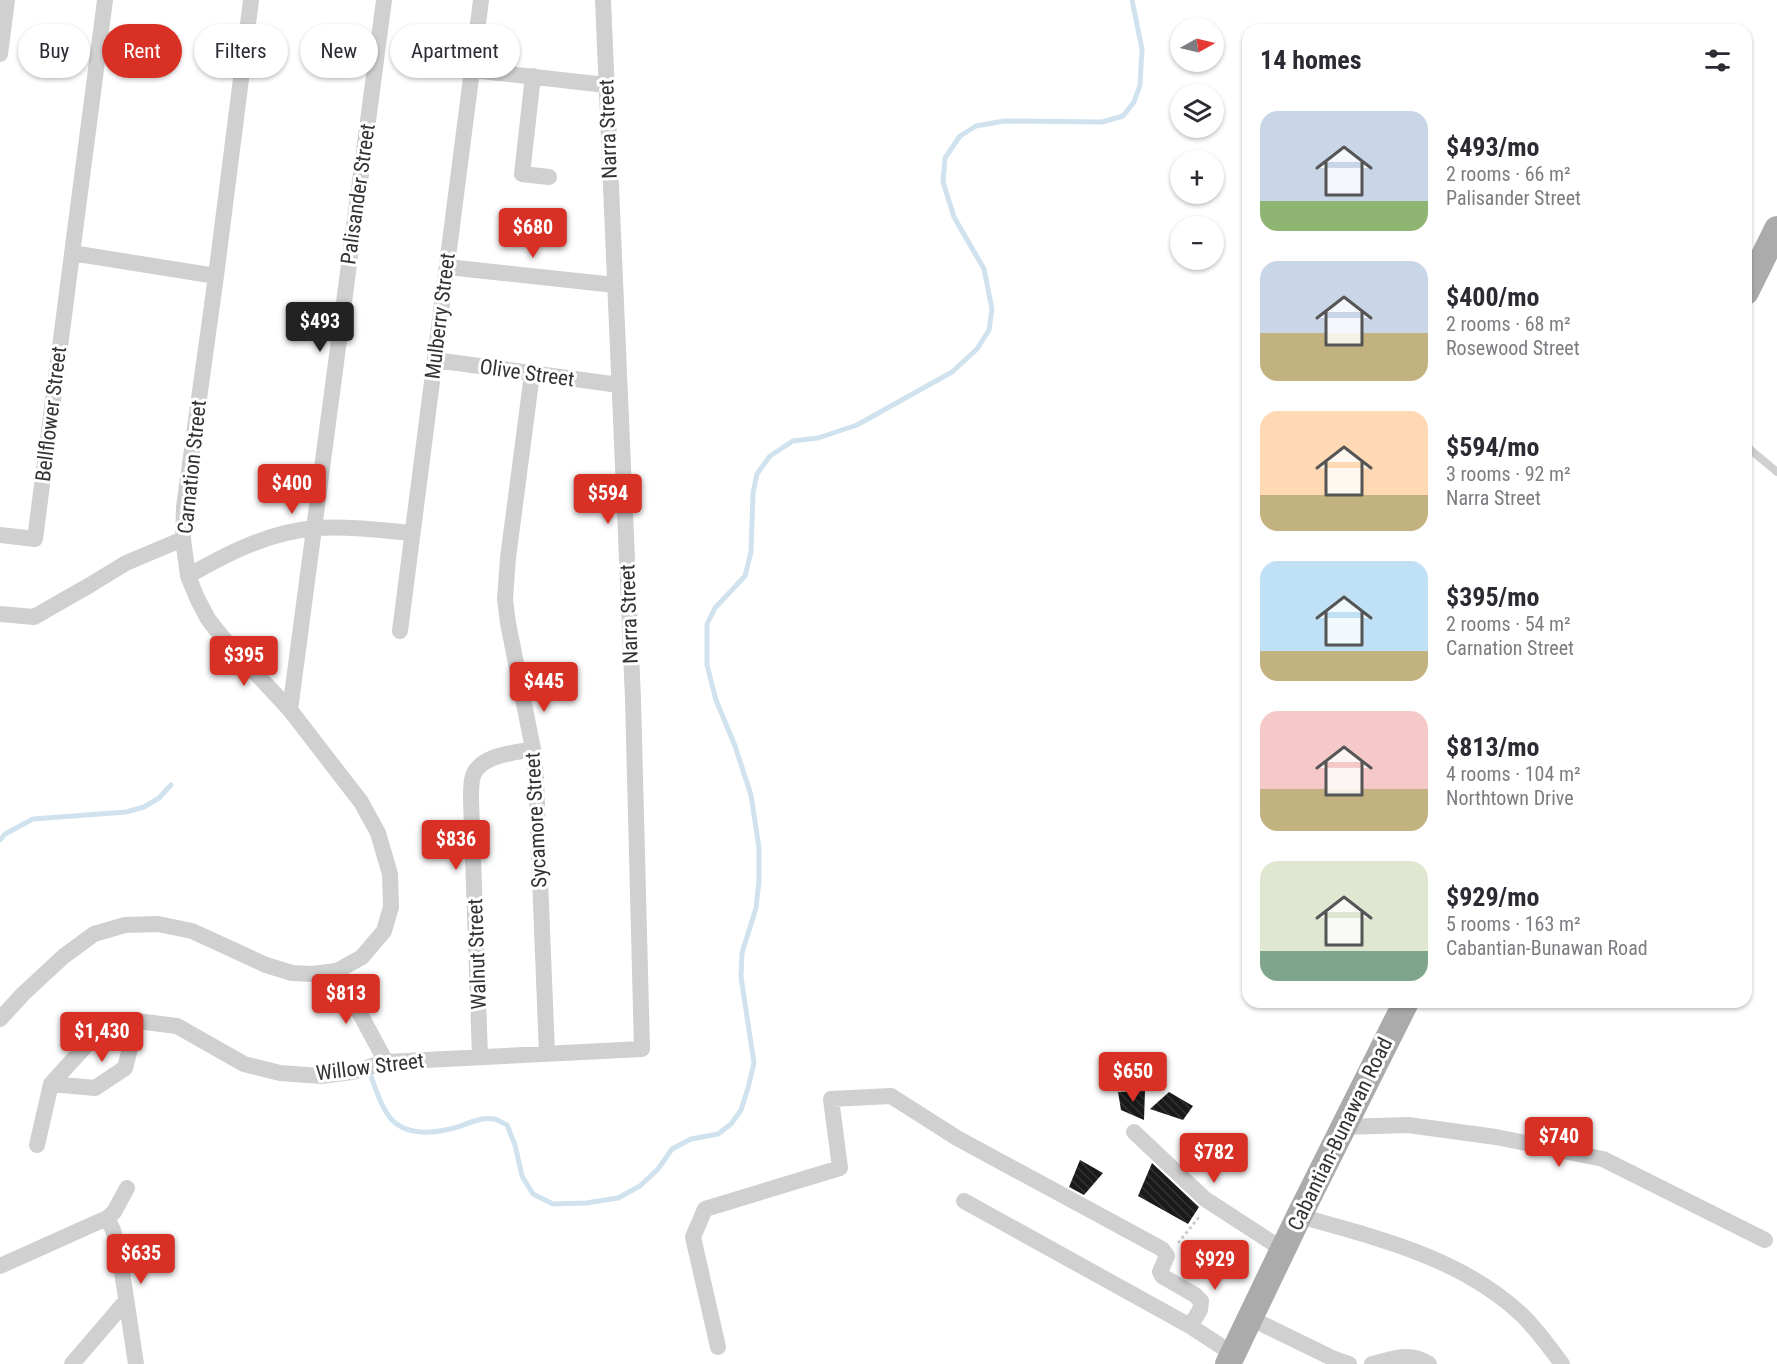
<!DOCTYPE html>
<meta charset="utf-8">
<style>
:root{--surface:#fff;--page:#f7f7f7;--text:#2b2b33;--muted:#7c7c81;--accent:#d93025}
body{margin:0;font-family:"Roboto Condensed",sans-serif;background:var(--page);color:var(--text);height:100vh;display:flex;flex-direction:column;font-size:22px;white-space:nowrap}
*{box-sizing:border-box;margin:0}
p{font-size:20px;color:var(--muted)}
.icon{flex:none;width:33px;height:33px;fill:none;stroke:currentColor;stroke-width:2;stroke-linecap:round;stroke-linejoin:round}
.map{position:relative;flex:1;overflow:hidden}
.drawer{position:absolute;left:1242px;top:24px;width:510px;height:984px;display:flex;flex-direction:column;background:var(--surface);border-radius:18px;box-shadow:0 2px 4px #0004}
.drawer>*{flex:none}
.hud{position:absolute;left:18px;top:24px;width:570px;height:54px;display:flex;gap:12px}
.needle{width:39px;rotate:82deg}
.buttons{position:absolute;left:1170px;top:18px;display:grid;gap:12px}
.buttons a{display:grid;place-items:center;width:54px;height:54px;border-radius:50%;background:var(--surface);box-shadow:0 2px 4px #0004;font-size:30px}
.price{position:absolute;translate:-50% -51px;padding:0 14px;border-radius:6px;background:var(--accent);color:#fff;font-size:20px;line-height:39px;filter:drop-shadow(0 2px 3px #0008)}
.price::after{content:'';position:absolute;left:50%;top:36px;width:18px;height:14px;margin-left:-9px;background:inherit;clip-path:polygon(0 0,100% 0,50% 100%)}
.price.active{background:#222;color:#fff}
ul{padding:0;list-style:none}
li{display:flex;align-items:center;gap:18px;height:150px;padding:0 18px}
li span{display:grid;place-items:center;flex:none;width:168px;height:120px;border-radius:18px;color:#555}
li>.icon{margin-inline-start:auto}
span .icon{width:72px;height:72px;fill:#fffc;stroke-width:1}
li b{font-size:26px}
h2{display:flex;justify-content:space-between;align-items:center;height:72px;padding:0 18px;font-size:26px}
.tag{padding:0 21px;border-radius:27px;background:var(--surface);box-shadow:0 2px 4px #0004;font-size:21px;line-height:54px}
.tag.active{background:var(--accent);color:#fff}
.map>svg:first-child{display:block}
</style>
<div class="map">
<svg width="1777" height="1364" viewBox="0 0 1777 1364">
<defs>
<pattern id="building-back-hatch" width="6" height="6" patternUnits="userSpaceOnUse" patternTransform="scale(1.5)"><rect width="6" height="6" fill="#1a1a1a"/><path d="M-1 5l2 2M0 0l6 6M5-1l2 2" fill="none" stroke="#333"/></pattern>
</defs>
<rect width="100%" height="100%" fill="#fff"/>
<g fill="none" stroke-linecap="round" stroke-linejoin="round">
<path stroke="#cfe2ee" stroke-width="5" d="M0 840 5 834 33 819 126 812 144 807 159 798 171 785
M370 1074C376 1089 381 1108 392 1120 408 1136 435 1133 454 1128 466 1125 481 1116 494 1119 498 1120 503 1123 507 1125L515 1145 522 1176 533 1194 553 1204 586 1203 618 1198 640 1186 658 1169 672 1149 691 1139 718 1134 731 1124 741 1110 748 1088 754 1063 741 977 742 953 756 908 759 881V848L751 795 735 746 716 700 707 665V624L715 608 745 576 751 552 753 493 757 474 770 456 793 441 818 438 857 425 952 372 977 349 989 330 992 309 984 269 954 217 943 182 945 158 960 136 976 126 1004 121 1102 122 1123 116 1134 102 1140 85 1142 49 1132 0"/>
</g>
<path fill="url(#building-back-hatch)" d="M1145 1091 1144 1120 1121 1110 1118 1092Z
M1169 1092 1193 1106 1183 1120 1150 1109Z
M1080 1160 1103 1173 1084 1195 1069 1187Z
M1152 1163 1199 1207 1188 1224 1138 1196Z"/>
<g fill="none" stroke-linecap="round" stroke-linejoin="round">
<path stroke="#cdcdcd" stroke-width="3" stroke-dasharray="3 3" stroke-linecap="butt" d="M1178 1243 1200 1216"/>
<path stroke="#d0d0d0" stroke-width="8" d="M1746 446 1777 472"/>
<path stroke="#d0d0d0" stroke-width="16" d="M0 54 7 0
M472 70 606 85
M533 76 522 174 549 177
M72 253 216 276
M447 267 615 285
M435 360 619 385
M532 374 508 558 505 599 508 623 533 749 536 779 547 1054
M0 535 35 539 105 0
M188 576C228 553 269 532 316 528 348 526 380 530 412 533
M0 614 34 617 90 585 126 563 183 539
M400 631 481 0
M290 710 384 0
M337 971 386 1062
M0 1019 23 994 64 956 94 934 125 925 158 924 192 931 266 965 292 973 312 974 337 971 362 957 384 931 391 907 390 874 378 833 361 802 290 710 222 637 208 619 197 598 188 576 183 539 184 507 216 276 251 0
M480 1057 471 800C471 793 471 786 472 780 476 755 514 753 533 749
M51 1084 95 1088 125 1068 137 1021
M1343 1127 1408 1125 1496 1137 1603 1159 1765 1240
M1134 1132 1205 1199 1282 1249
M37 1145 51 1084 91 1040 137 1021 177 1026 244 1064 280 1073 321 1076 352 1072 386 1062 642 1049 633 699 603 0
M964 1201 1190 1326 1233 1354
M1299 1216C1378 1238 1463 1258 1524 1317 1538 1331 1550 1348 1562 1364
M107 1218 113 1230 119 1252 136 1364
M0 1266 107 1218 114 1212 127 1188
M1250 1318 1332 1358 1349 1364
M718 1347 693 1237 705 1209 840 1168 831 1099 891 1096 957 1138 1162 1249 1167 1256 1160 1272 1162 1276 1195 1295 1201 1301 1200 1310 1190 1326
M72 1364 126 1301
M1372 1364C1393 1359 1409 1351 1429 1364"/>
<path stroke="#ababab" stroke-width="26" d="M1746 292 1777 229
M1228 1364 1299 1216 1406 1002"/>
</g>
<g text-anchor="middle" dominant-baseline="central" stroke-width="6" stroke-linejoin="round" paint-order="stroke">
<g font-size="21" fill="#333" stroke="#fff">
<text transform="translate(608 129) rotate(-92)">Narra Street</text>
<text transform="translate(358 194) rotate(-82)">Palisander Street</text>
<text transform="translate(440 316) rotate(-83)">Mulberry Street</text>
<text transform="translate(527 373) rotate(8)">Olive Street</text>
<text transform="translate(51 414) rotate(-83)">Bellflower Street</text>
<text transform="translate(192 467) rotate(-84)">Carnation Street</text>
<text transform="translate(629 614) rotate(-92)">Narra Street</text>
<text transform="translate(536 820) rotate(-93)">Sycamore Street</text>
<text transform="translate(477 954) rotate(-92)">Walnut Street</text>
<text transform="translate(370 1067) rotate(-7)">Willow Street</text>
<text transform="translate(1340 1134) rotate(-64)">Cabantian-Bunawan Road</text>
</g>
</g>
</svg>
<div class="buttons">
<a><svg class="needle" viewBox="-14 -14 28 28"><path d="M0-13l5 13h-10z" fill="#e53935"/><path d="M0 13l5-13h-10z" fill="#7c7c81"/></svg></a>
<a><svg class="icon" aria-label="layers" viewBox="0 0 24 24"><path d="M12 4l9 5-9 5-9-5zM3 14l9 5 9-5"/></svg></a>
<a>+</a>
<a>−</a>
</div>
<b class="price" style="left:533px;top:259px">$680</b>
<b class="price active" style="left:320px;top:353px">$493</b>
<b class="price" style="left:292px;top:515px">$400</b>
<b class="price" style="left:608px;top:525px">$594</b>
<b class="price" style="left:244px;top:687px">$395</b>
<b class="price" style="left:544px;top:713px">$445</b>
<b class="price" style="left:456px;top:871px">$836</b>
<b class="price" style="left:346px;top:1025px">$813</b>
<b class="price" style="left:102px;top:1063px">$1,430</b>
<b class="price" style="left:1133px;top:1103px">$650</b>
<b class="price" style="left:1559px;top:1168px">$740</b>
<b class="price" style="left:1214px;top:1184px">$782</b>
<b class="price" style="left:141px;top:1285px">$635</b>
<b class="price" style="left:1215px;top:1291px">$929</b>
<div class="hud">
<a class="tag">Buy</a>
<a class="tag active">Rent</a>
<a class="tag">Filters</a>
<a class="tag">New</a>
<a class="tag">Apartment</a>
</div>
<section class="drawer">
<h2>14 homes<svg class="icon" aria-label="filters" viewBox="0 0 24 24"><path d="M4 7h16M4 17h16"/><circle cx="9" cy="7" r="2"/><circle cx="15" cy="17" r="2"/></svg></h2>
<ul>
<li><span style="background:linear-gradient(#c9d6e8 75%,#8fb573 0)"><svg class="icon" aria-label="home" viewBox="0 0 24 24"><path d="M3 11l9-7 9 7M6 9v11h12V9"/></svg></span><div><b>$493/mo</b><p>2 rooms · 66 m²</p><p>Palisander Street</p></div></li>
<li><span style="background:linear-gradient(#c9d6e8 60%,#c2b280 0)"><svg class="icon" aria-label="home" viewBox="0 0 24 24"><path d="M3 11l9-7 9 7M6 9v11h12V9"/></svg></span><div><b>$400/mo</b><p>2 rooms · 68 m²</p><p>Rosewood Street</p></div></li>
<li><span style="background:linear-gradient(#ffd9b3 70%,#c2b280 0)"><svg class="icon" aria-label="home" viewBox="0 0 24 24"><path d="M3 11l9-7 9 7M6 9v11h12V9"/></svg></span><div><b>$594/mo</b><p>3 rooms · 92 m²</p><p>Narra Street</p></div></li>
<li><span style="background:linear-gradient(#bfe0f5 75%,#c2b280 0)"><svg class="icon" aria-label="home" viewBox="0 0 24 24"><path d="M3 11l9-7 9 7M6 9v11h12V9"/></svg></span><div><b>$395/mo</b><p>2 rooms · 54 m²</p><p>Carnation Street</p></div></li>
<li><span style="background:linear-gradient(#f6c9c9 65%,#c2b280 0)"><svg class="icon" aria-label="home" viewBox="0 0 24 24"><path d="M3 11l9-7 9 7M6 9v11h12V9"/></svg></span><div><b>$813/mo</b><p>4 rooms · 104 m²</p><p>Northtown Drive</p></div></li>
<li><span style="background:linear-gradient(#dfe7d0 75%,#7fa58c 0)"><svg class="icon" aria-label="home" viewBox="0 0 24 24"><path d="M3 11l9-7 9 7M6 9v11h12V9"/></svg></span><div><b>$929/mo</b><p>5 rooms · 163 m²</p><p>Cabantian-Bunawan Road</p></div></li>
</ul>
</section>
</div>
